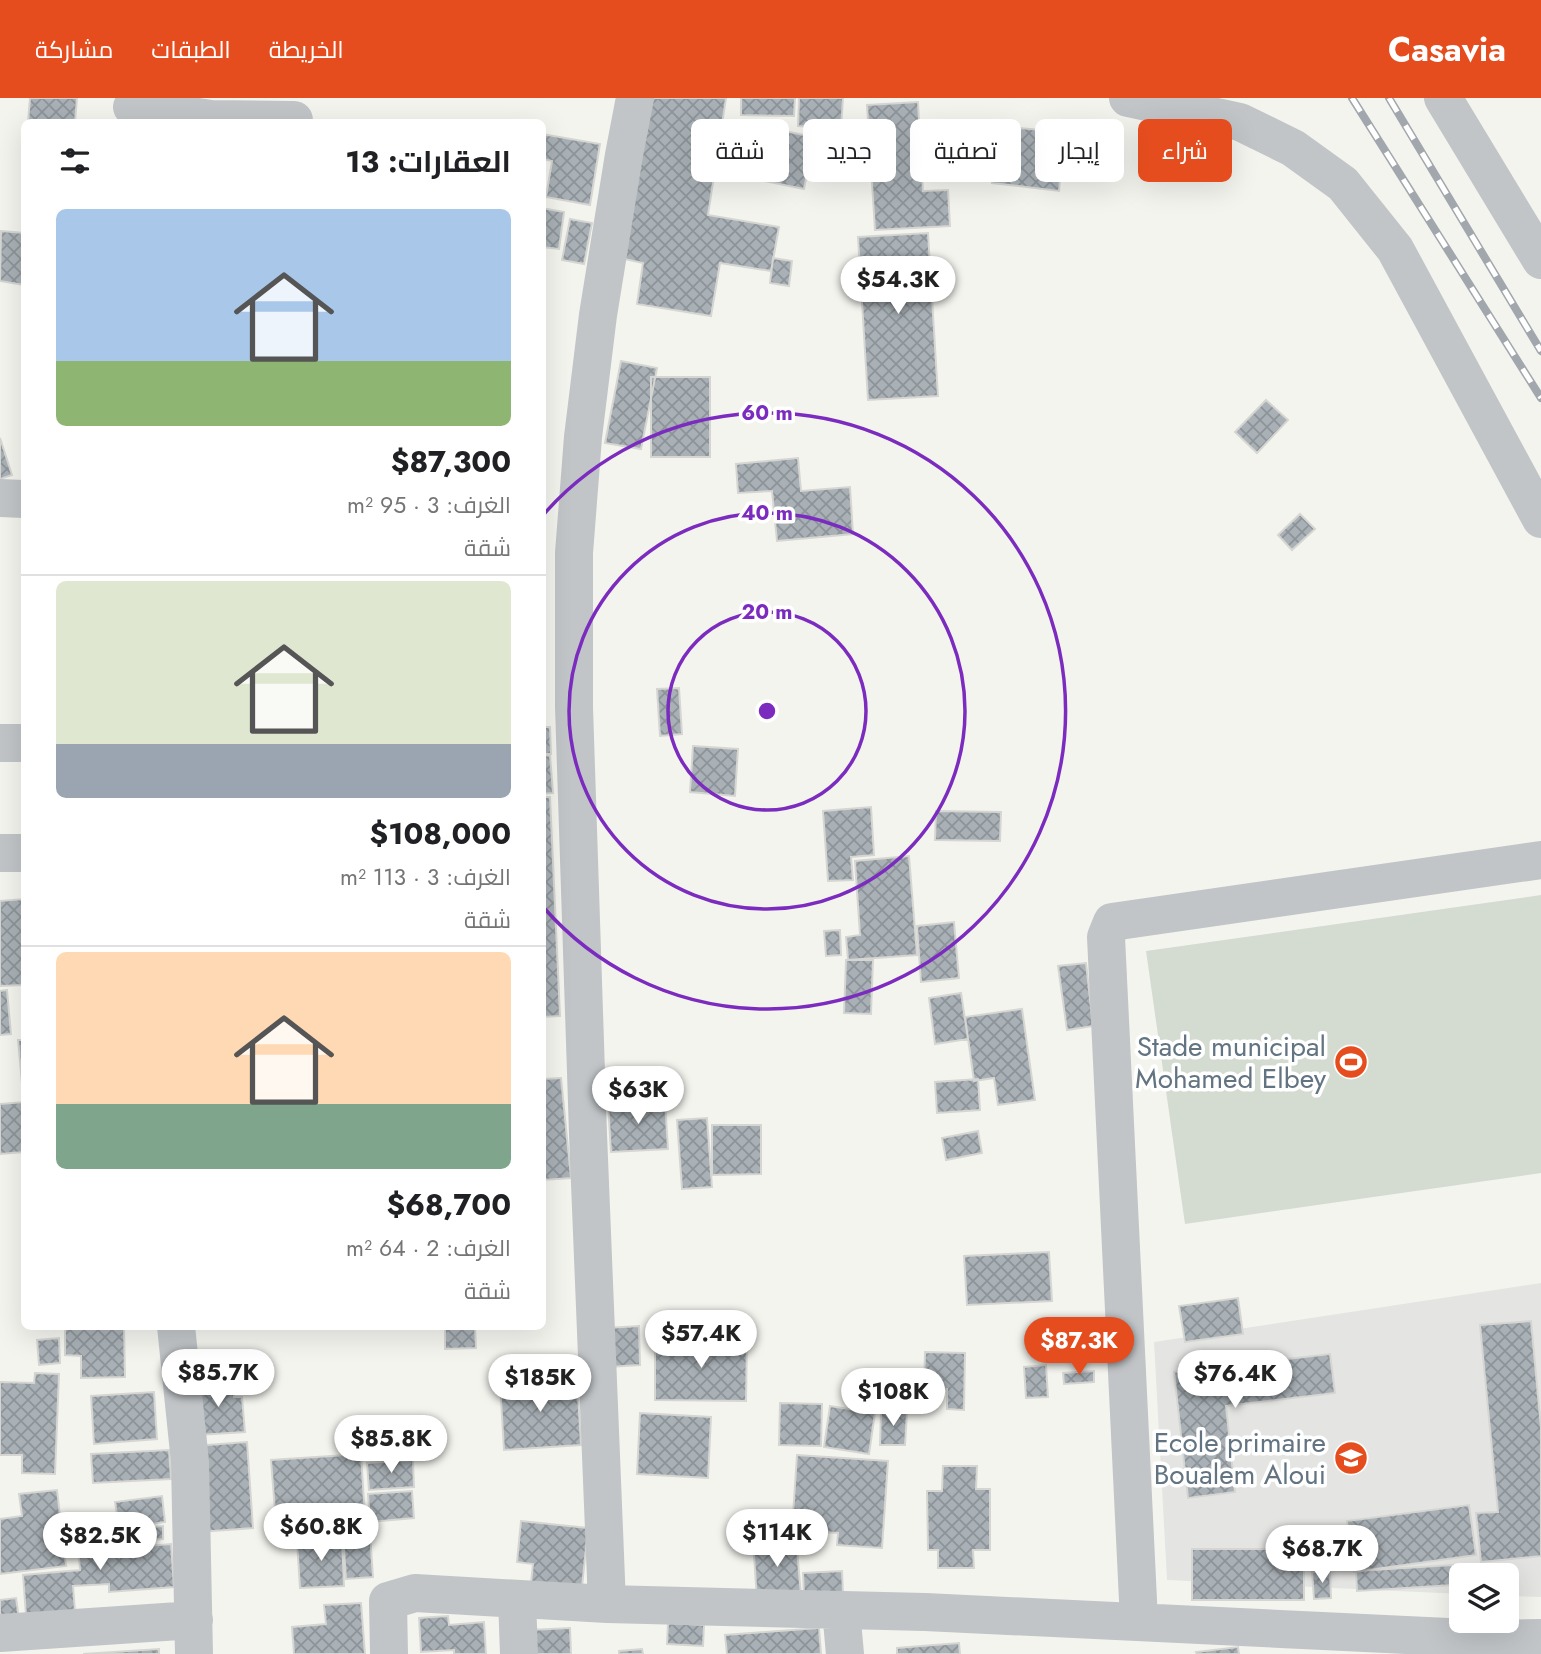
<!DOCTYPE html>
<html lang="ar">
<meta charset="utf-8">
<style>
:root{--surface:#fff;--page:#f6f6f6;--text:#202124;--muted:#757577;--line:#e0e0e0;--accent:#e54d1e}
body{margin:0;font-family:Jost,Cairo,sans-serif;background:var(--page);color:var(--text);direction:rtl;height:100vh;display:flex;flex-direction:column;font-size:26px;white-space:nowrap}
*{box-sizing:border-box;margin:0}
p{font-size:23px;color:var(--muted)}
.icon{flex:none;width:38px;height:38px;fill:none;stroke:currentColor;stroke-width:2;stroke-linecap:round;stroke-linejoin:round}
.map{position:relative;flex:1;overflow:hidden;direction:ltr}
.sheet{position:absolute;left:21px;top:21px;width:525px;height:1211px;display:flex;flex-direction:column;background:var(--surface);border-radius:10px;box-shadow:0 7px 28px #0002;direction:rtl}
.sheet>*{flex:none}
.banner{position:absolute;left:567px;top:21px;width:665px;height:63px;direction:rtl;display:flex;gap:14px}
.fabs{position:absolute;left:1449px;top:1465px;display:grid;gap:14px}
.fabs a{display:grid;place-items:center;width:70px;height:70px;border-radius:10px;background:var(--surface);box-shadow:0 7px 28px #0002;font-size:35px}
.price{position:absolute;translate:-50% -60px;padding:0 16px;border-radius:24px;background:#fff;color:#222;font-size:23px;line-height:46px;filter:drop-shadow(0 2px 4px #0008)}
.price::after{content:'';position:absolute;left:50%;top:42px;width:21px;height:16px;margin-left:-10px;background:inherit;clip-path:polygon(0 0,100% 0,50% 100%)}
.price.on{background:var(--accent);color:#fff}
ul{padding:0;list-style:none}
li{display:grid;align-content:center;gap:14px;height:371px;padding:0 35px}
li+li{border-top:2px solid var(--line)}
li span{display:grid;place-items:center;height:217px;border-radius:10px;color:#555}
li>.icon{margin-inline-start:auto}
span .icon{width:126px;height:126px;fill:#fffc;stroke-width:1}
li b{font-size:30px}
h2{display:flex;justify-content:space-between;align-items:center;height:84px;padding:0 35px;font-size:30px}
.pill{padding:0 24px;border-radius:10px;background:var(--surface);box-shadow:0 7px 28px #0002;font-size:24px;line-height:63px}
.pill.on{background:var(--accent);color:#fff}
header{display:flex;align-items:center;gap:42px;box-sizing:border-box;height:98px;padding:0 35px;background:var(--accent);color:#fff}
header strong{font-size:33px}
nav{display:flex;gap:38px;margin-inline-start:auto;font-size:24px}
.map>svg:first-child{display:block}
</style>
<header>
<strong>Casavia</strong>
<nav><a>الخريطة</a><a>الطبقات</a><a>مشاركة</a></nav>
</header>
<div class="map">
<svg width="1541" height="1556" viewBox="0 0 1541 1556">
<defs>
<pattern id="building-cross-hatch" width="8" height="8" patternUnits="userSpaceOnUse" patternTransform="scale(1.75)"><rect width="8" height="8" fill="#a9b1b6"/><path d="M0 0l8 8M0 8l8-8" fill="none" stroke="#8d9499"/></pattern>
</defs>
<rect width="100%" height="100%" fill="#f4f4ef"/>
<path fill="#e4e5e3" d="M1541 1185V1499L1507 1498V1477H1461V1496L1167 1482 1154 1244Z"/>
<path fill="#d4dbd1" d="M1541 797V1075L1185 1126 1146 853Z"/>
<path fill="url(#building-cross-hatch)" stroke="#d5d5d2" stroke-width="2" d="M30 0H77L75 24H28Z
M645 0H726L708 117 779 129 771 173 720 165 711 218 637 206 643 165 620 160Z
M741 0H795L794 18 741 17Z
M799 0H843L841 31 798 28Z
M918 4 923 93 948 92 950 128 875 132 867 7Z
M749 26 814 39 804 91 739 78Z
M996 28 1064 34 1059 93 992 85Z
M845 34V73L815 74V35Z
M542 36 600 46 590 107 546 99 552 63 542 61Z
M542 110 564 114 559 151 542 149Z
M570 121 592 125 584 166 562 162Z
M1 133 24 135V187L0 183Z
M928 135 938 298 868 302 858 139Z
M773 160 792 163 789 188 770 185Z
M621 263 657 270 641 351 605 345Z
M651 279H710V359H651Z
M1266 302 1288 322 1257 355 1235 334Z
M0 340 12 377 0 381Z
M798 360 801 393 850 389 853 436 777 443 772 393 738 395 736 366Z
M1300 416 1315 431 1292 452 1278 437Z
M679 590 682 636 660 638 657 591Z
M542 629H550L551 656H542Z
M693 648 738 651 735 698 690 694Z
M550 657 553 695 542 696V658Z
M542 699H550L560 918 542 919Z
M871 709 874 757 851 759 853 782 828 783 823 713Z
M936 713 1001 714 1000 743 935 742Z
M909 758 917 857 848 862 846 839 860 837 855 763Z
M24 801V887L0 888V803Z
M954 824 959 880 921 884 917 828Z
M840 832 841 857 826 858 824 833Z
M846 862H873L871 916 844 915Z
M1086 865 1093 928 1067 932 1058 868Z
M7 892 11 936 0 937V893Z
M961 895 968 941 935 946 929 900Z
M1022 911 1035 1002 998 1007 994 980 974 983 965 919Z
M18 942H24V996H23Z
M561 980 571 1080 542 1082V981Z
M978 981 980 1012 937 1015 935 984Z
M665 1003 668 1051 611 1054 608 1006Z
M24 1004V1054L0 1056V1006Z
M707 1020 712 1089 682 1091 677 1022Z
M712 1027H761V1076L712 1077Z
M978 1033 982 1055 946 1062 942 1040Z
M1049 1154 1052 1203 967 1207 964 1158Z
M1238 1200 1243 1236 1185 1244 1179 1208Z
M1531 1223 1541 1330V1458L1481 1464 1476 1415 1498 1414 1480 1227Z
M65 1228H124L125 1279 81 1280V1258L65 1257Z
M445 1228H475L476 1250 445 1251Z
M639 1228 640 1267 608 1269 607 1230Z
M59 1240 60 1265 39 1267 37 1242Z
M655 1241 747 1242 746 1303 655 1302Z
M925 1254 965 1255 964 1312 947 1311V1291H924Z
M1330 1256 1335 1295 1226 1308 1235 1394 1188 1400 1174 1274Z
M1046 1267 1048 1299 1026 1300 1024 1269Z
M1094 1273V1284L1064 1286 1063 1275Z
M35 1275 59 1276 55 1376 22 1375V1357H0V1284L34 1285Z
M577 1280 581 1347 504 1352 500 1285Z
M233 1283 234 1299H242L245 1334 198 1337 194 1285Z
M154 1294 157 1341 94 1346 91 1298Z
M780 1305 822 1306 821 1348 779 1347Z
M830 1308 875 1315 869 1356 824 1349Z
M881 1313 907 1314 905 1347H880Z
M640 1315 711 1319 708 1380 637 1376Z
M247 1344 253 1430 200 1434 194 1348Z
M169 1352 171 1381 93 1385 91 1356Z
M361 1356 365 1420 276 1426 271 1362Z
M797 1357 888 1363 882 1450 837 1447 838 1435 792 1432Z
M413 1362 414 1389 369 1392 367 1365Z
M943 1368H977L976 1391H990V1452H973L974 1470H938V1452H928L927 1393H942Z
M57 1392 66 1468 0 1476V1421L22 1418 19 1396Z
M412 1393 414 1420 370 1424 368 1396Z
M162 1398 165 1424 119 1431 115 1404Z
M1469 1407 1476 1457 1354 1474 1347 1423Z
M521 1423 588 1430 581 1499 530 1494 533 1466 517 1464Z
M163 1428V1441L129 1443 127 1431Z
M121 1429 123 1450 171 1446 174 1489 109 1494V1486L73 1488 75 1513 26 1517 23 1477 80 1472 77 1433Z
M370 1435 373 1479 346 1481 343 1437Z
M796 1439 801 1498 757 1502 753 1443Z
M342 1440 344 1488 300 1490 297 1443Z
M1192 1451H1304V1502H1192Z
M1453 1467 1454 1487 1357 1493 1356 1473Z
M842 1473 843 1495 804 1498 803 1475Z
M1330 1473 1331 1500 1314 1501 1312 1474Z
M16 1500 19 1520 0 1523V1502Z
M361 1505 365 1556H294L292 1529 326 1526 324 1507Z
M448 1518 449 1527 484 1524 486 1556H454V1552L421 1554 419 1520Z
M668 1525 704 1527 703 1548 667 1546Z
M570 1530 571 1556H531L530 1532Z
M819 1530 821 1556H727L725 1537Z
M959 1545 960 1556H897V1550Z
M1238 1549 1239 1556H1197L1196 1554Z
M159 1551V1556H83Z
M642 1551 643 1556H619V1553Z"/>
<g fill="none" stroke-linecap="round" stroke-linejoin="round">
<path stroke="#c1c5c8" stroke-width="38" d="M1128 0 1240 24 1293 50 1343 86 1395 151 1541 421
M1443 0 1541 162
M132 9 211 21 294 22
M0 400 24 401
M0 645H24
M0 755H24
M176 1228 190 1364 194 1556
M517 1501 519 1556
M607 1506 588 1036 574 609V455L583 339 598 217 624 57 635 0
M841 1512 845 1556
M1139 1523 1106 839 1112 824 1541 762
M0 1535 194 1522
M389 1556 388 1503 415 1495 607 1506 925 1514 1490 1541 1541 1540"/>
<g stroke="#a1a7ad" stroke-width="8">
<path id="rail" d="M1352 0 1541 300
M1389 0 1541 253"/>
</g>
<use href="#rail" stroke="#fff" stroke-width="5" stroke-dasharray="16" stroke-linecap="butt"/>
</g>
<g fill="none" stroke="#7b2cbf" stroke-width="3.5">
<circle cx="767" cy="613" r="99"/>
<circle cx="767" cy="613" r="198"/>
<path d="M544 416A298 298 0 1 1 544 810"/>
</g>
<defs>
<g id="stadium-disc" transform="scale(1.75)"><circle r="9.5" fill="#e54d1e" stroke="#fff"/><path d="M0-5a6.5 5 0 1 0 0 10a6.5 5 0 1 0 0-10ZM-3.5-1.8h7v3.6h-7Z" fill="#fff"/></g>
<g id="school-disc" transform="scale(1.75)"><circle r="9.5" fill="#e54d1e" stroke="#fff"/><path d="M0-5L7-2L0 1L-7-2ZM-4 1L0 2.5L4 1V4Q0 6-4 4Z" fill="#fff"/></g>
</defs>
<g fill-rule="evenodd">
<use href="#stadium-disc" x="1351" y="964"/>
<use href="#school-disc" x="1351" y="1360"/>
</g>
<g text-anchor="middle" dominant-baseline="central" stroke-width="7" stroke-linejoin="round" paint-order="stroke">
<g font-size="28" fill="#627381" stroke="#fff" text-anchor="end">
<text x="1326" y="948">Stade municipal<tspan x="1326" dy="32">Mohamed Elbey</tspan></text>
<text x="1326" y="1344">Ecole primaire<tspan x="1326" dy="32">Boualem Aloui</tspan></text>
</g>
</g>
<circle cx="767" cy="613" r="10" fill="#7b2cbf" stroke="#fff" stroke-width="3.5"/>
<g font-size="21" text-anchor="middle" font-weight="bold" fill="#7b2cbf" stroke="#fff" stroke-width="7" stroke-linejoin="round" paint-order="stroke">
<text x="767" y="322">60 m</text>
<text x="767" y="422">40 m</text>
<text x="767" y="521">20 m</text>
</g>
</svg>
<div class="fabs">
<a><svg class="icon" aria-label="layers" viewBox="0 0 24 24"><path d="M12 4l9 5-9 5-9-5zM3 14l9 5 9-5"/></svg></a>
</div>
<b class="price" style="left:898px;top:218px">$54.3K</b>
<b class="price" style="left:638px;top:1028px">$63K</b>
<b class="price" style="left:701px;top:1272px">$57.4K</b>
<b class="price on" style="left:1079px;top:1279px">$87.3K</b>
<b class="price" style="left:218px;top:1311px">$85.7K</b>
<b class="price" style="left:1235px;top:1312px">$76.4K</b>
<b class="price" style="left:540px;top:1316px">$185K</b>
<b class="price" style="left:893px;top:1330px">$108K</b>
<b class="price" style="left:391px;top:1377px">$85.8K</b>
<b class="price" style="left:321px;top:1465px">$60.8K</b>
<b class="price" style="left:777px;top:1471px">$114K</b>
<b class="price" style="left:100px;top:1474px">$82.5K</b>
<b class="price" style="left:1322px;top:1487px">$68.7K</b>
<div class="banner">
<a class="pill on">شراء</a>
<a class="pill">إيجار</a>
<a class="pill">تصفية</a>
<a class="pill">جديد</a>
<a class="pill">شقة</a>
</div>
<section class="sheet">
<h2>العقارات: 13<svg class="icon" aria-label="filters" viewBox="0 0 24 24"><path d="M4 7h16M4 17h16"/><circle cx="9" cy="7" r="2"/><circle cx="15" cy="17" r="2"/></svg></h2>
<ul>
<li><span style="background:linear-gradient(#a9c7e8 70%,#8fb573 0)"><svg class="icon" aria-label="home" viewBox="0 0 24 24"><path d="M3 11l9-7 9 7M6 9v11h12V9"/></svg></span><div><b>$87,300</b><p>الغرف: 3 · 95 m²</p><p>شقة</p></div></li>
<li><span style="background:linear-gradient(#dfe7d0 75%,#9aa5b1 0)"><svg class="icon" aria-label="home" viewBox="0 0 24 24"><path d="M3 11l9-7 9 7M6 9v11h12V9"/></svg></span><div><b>$108,000</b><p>الغرف: 3 · 113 m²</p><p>شقة</p></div></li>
<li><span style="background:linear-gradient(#ffd9b3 70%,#7fa58c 0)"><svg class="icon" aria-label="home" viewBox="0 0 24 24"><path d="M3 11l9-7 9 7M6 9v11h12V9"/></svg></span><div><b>$68,700</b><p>الغرف: 2 · 64 m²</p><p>شقة</p></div></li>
</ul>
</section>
</div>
